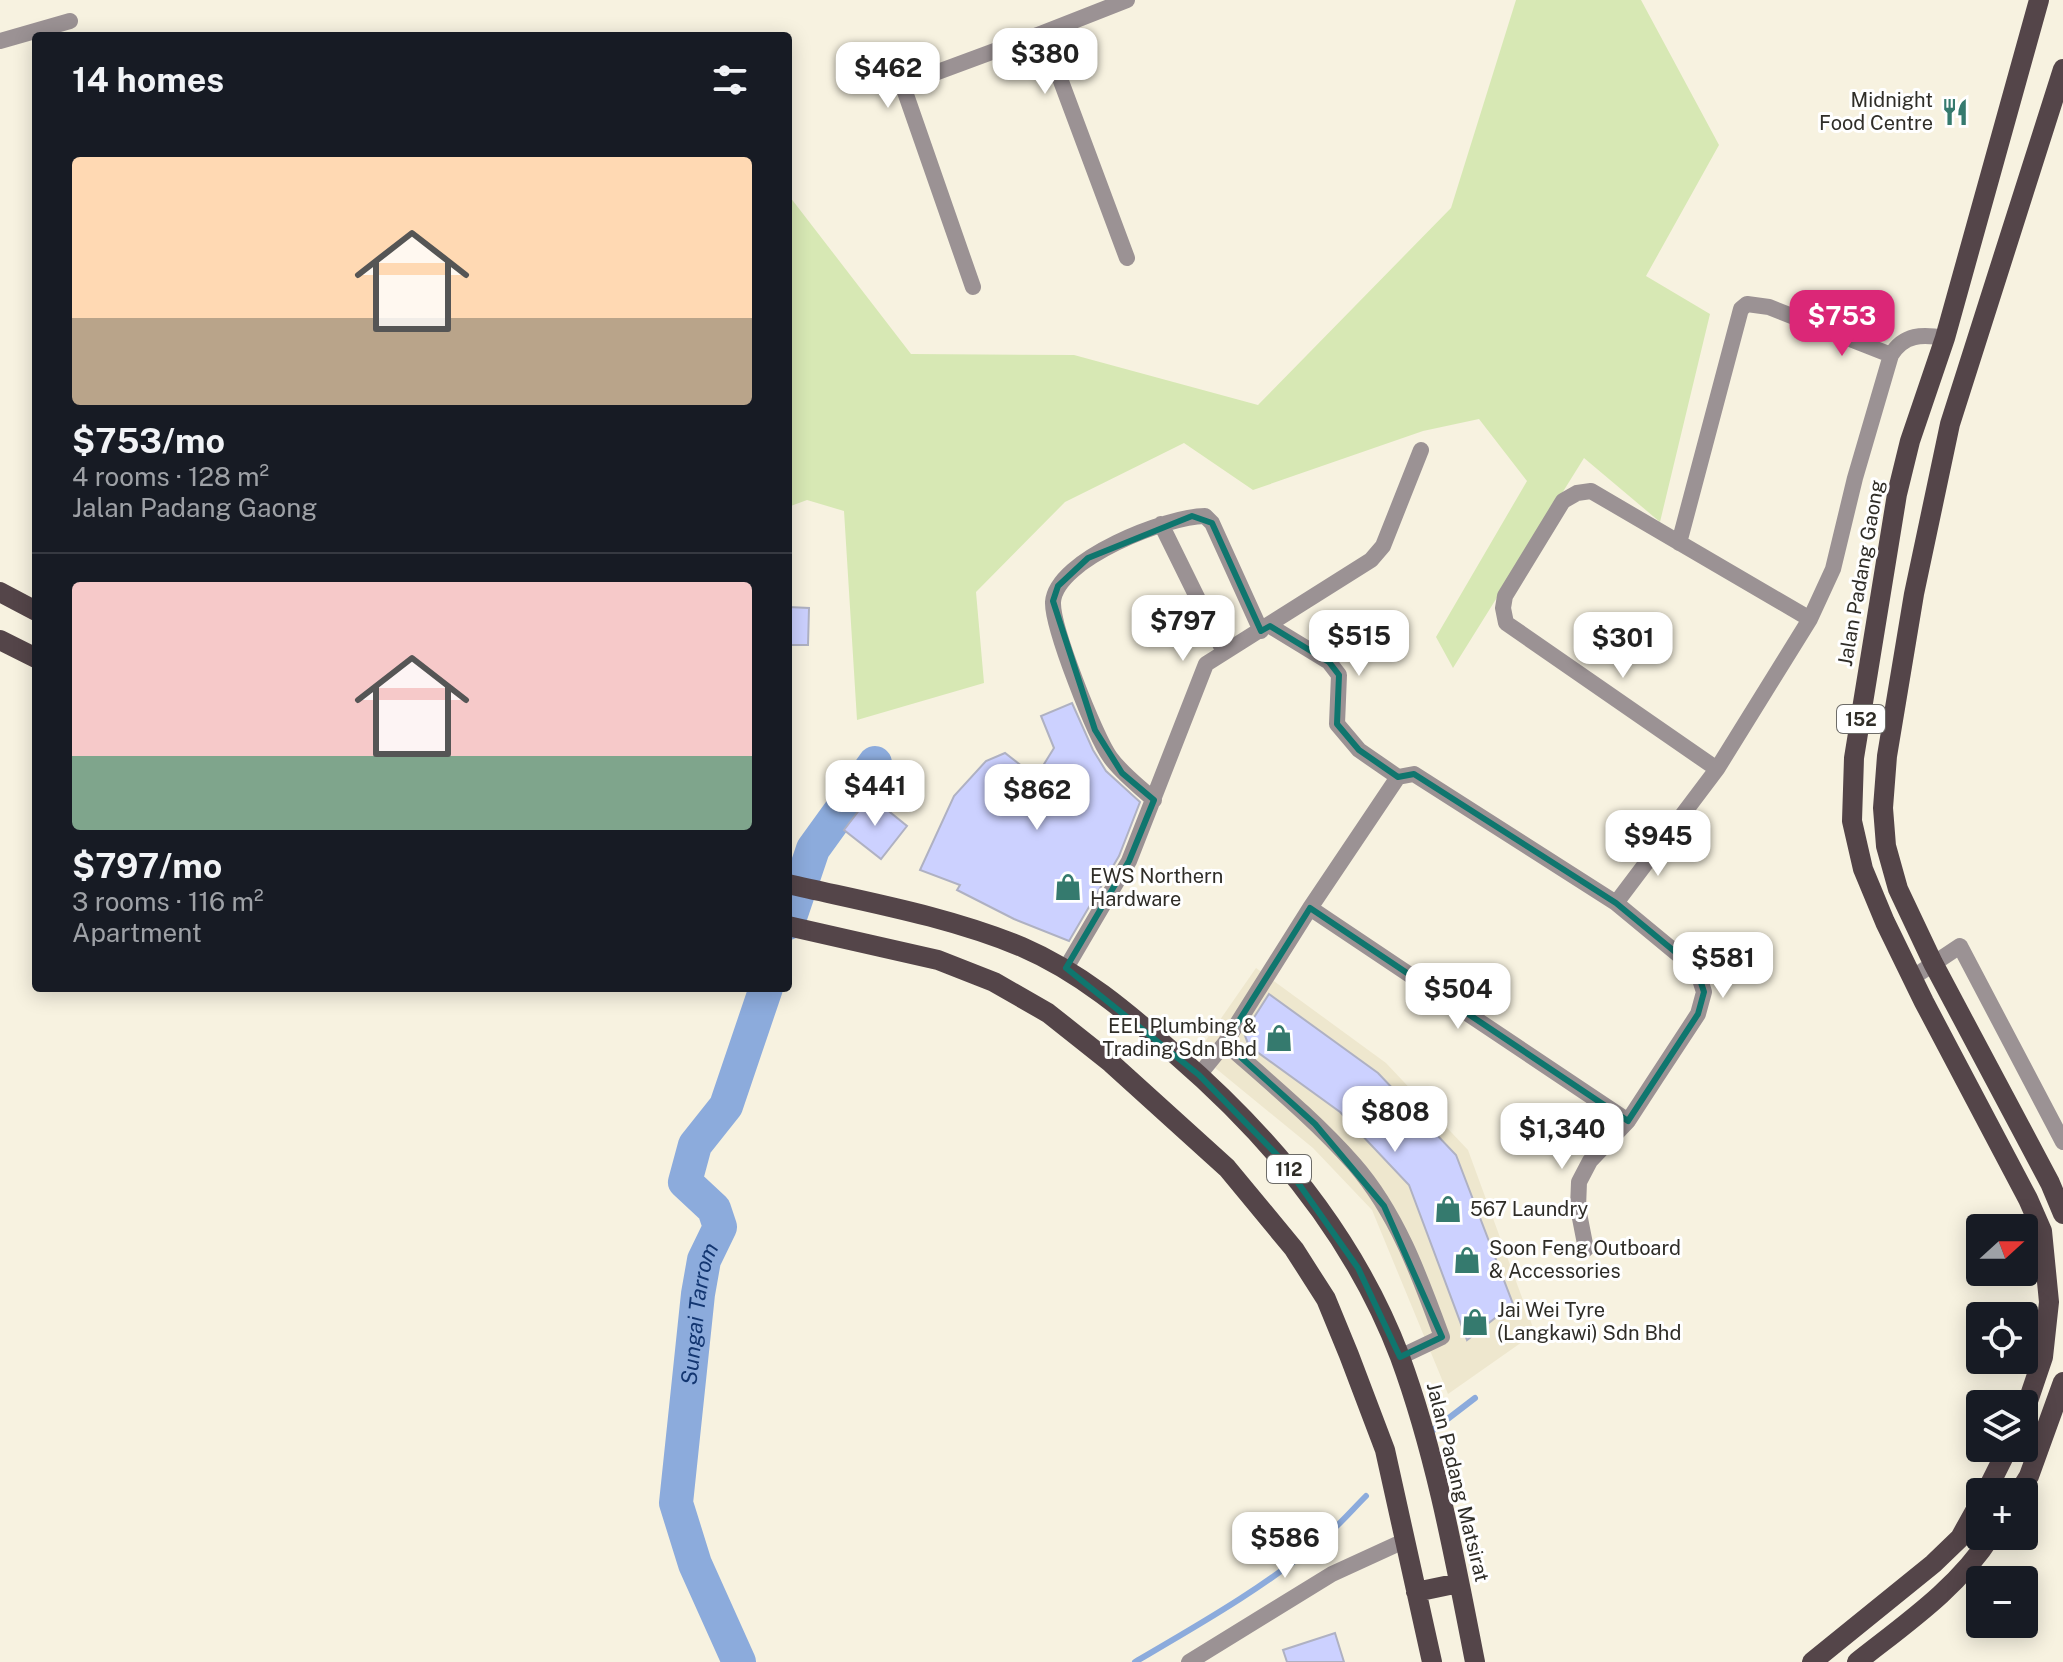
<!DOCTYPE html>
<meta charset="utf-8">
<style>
:root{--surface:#171b24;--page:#242831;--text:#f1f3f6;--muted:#9ea1a6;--line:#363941;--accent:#db2777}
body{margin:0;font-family:"Public Sans",sans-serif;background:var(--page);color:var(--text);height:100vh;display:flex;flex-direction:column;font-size:30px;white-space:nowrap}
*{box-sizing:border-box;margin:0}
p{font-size:26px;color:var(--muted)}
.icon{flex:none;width:44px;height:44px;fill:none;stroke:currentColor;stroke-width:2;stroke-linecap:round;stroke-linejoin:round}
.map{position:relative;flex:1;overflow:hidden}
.details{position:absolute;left:32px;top:32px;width:760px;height:960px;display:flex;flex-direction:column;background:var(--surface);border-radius:8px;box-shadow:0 4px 20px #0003}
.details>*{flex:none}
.needle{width:52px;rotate:69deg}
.fabs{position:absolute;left:1966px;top:1214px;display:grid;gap:16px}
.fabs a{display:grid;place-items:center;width:72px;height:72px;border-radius:8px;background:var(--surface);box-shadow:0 4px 20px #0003;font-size:40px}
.price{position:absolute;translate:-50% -68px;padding:0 18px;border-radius:16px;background:#fff;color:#222;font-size:26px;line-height:52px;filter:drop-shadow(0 2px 4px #0008)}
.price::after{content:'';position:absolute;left:50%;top:48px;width:24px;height:18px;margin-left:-12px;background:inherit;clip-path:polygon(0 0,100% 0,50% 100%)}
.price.on{background:var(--accent);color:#fff}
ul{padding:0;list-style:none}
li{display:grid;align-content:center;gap:16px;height:424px;padding:0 40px}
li+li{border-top:2px solid var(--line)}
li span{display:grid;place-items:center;height:248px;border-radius:8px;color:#555}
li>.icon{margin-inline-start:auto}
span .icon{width:144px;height:144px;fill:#fffc;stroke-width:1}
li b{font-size:34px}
h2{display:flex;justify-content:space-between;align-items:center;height:96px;padding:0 40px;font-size:34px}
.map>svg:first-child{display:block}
</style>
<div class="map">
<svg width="2063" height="1662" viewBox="0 0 2063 1662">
<rect width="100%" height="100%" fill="#f7f2e0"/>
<path fill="#eee7ce" d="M1256 968 1386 1063 1468 1150 1535 1333 1448 1394 1372 1210 1313 1148 1197 1053Z"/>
<path fill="#d7e8b4" d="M1516 0H1641L1719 145 1646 276 1710 314 1660 522 1584 458 1453 668 1436 637 1527 481 1479 419 1423 431 1253 490 1184 443 1065 502 976 592 984 683 857 720 844 511 807 500 788 507V198L790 197 911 354 1074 355 1258 405 1451 208Z"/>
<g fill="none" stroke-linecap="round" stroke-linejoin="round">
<path stroke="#8cabdc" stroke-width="6" d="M1432 1431 1475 1398
M1135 1662C1200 1624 1269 1585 1327 1535 1341 1523 1353 1509 1366 1496"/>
<g stroke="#8cabdc" stroke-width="34">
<path d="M788 923 813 849 875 763"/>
<path id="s1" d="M739 1662 695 1564 676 1503 698 1294 704 1260 720 1227 714 1209 685 1182 695 1145 726 1106 766 988"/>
</g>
</g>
<path fill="#ccd1ff" stroke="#afb1c2" stroke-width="2" d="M788 607 809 608 808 645H788Z
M1072 703 1093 750 1106 771 1140 802 1119 856 1069 941 1014 919 957 890 960 885 920 870 954 796 986 761 1005 753 1036 777 1054 748 1041 716Z
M870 796 907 826 881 859 844 830Z
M1269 994 1378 1073 1456 1155 1513 1304 1467 1340 1409 1185 1340 1112 1249 1046 1244 1033Z
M1335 1633 1344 1662H1287L1283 1650Z"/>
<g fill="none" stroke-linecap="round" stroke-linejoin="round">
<path stroke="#9b9294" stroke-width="16" d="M1127 0 1043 33 1127 258
M0 41 70 21
M973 287 904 89 908 83 1043 33
M1161 524 1224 652
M1679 543 1741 309 1747 304 1769 307 1891 355
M1270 626 1329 662 1339 675 1337 724 1359 750 1398 777
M1717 769 1506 623 1503 608 1505 596 1563 501 1577 493 1591 491 1810 619
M1154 800C1139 786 1122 774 1110 757 1095 736 1052 627 1053 602 1056 559 1168 516 1205 516L1212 523 1261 631
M1310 908 1628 1121
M1066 968 1129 861 1206 664 1371 560 1383 546 1421 450
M1912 978 1960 946 2063 1142
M1225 1043 1310 908 1398 777 1414 774 1616 903 1717 769 1810 619 1833 569 1855 478 1891 355C1904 334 1922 334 1945 338
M1199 1075 1225 1043C1269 1082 1315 1120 1354 1164 1397 1213 1420 1277 1442 1337L1400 1357
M1586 1249 1578 1208 1579 1182 1590 1161 1628 1121 1656 1078 1698 1014 1704 992 1697 970 1616 903
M1189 1662 1332 1574 1404 1541"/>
<path stroke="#544549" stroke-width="20" d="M2063 69 1950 424 1914 594 1887 756 1883 808 1886 846 1898 889 1933 963 2050 1183 2063 1214
M0 592 36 611
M0 640 36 658
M788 884C866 902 947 916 1022 947 1080 972 1127 1012 1175 1054 1270 1136 1355 1238 1400 1357 1436 1455 1455 1560 1475 1662
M788 926 938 960 994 982 1048 1013 1111 1063 1227 1168 1294 1249 1326 1299 1349 1355 1385 1450 1432 1662
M2024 1413 2043 1357 2049 1302 2042 1231 2028 1199 1924 1002 1885 922 1863 869 1852 821 1854 758 1897 494 1910 441 1945 338 2039 0
M1986 1492 2008 1448
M2019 1492 2029 1476 2063 1382
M1416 1592 1459 1583
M1812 1662 1933 1564 1960 1538 1980 1502
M1857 1662C1905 1624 1958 1588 1991 1536"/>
</g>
<path fill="none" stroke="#0f766e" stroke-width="6" stroke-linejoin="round" d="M1192 516 1212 523 1261 631 1270 626 1329 662 1339 675 1337 724 1359 750 1398 777 1414 774 1616 903 1697 970 1704 992 1698 1014 1628 1121 1310 908 1225 1043 1315 1124 1384 1206 1442 1337 1400 1357 1358 1268 1282 1160 1199 1075 1066 968 1129 861 1154 800 1122 773 1095 730 1053 601 1058 586 1088 558Z"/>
<defs>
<g id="restaurant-bare" transform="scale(2.16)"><path d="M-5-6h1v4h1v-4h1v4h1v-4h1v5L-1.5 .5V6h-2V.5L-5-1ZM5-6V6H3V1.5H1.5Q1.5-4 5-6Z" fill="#357a6e" stroke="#fff" stroke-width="2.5" paint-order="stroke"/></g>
<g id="shop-bare" transform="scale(2.16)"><path d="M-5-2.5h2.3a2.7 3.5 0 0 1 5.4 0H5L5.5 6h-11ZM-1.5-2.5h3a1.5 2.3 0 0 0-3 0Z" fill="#357a6e" stroke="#fff" stroke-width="2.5" paint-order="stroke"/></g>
</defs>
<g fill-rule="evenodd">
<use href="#restaurant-bare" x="1955" y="112"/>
<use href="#shop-bare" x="1068" y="887"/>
<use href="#shop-bare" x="1279" y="1038"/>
<use href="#shop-bare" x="1448" y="1209"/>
<use href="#shop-bare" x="1467" y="1260"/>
<use href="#shop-bare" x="1475" y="1322"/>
</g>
<g text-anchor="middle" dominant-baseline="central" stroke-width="6" stroke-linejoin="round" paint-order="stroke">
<g fill="#fff" stroke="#6d6c68" stroke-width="2">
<rect x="1837" y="705" width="48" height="28" rx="6"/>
<rect x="1267" y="1155" width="44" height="28" rx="6"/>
</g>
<g font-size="18" font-weight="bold" fill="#2f2d27">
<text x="1861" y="719">152</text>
<text x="1289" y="1169">112</text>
</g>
<g font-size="20" fill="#2f2d27" stroke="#fff" text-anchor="start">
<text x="1933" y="100" text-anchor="end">Midnight<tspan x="1933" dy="23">Food Centre</tspan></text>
<text x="1090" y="876">EWS Northern<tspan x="1090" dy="23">Hardware</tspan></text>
<text x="1257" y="1026" text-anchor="end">EEL Plumbing &amp;<tspan x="1257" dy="23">Trading Sdn Bhd</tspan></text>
<text x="1470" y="1209">567 Laundry</text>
<text x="1489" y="1248">Soon Feng Outboard<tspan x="1489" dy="23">&amp; Accessories</tspan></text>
<text x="1497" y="1310">Jai Wei Tyre<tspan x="1497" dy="23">(Langkawi) Sdn Bhd</tspan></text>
</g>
<g font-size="20" fill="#2f2d27" stroke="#fff">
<text transform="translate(1861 573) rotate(-80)">Jalan Padang Gaong</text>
<text transform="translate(1458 1482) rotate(76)">Jalan Padang Matsirat</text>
</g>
<g font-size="22" font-style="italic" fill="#133671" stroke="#fff">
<text stroke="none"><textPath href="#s1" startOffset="362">Sungai Tarrom</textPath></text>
</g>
</g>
</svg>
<div class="fabs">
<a><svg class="needle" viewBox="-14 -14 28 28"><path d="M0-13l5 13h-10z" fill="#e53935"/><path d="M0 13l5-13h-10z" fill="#9ea1a6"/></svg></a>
<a><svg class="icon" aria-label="locate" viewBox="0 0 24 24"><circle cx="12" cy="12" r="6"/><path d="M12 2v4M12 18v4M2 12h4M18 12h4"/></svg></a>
<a><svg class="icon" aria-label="layers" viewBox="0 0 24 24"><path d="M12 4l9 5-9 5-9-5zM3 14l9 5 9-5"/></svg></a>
<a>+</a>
<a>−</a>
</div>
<b class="price" style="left:1045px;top:96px">$380</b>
<b class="price" style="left:888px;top:110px">$462</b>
<b class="price on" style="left:1842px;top:358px">$753</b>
<b class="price" style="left:1183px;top:663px">$797</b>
<b class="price" style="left:1359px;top:678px">$515</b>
<b class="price" style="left:1623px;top:680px">$301</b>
<b class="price" style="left:875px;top:828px">$441</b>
<b class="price" style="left:1037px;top:832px">$862</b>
<b class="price" style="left:1658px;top:878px">$945</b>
<b class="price" style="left:1723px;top:1000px">$581</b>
<b class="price" style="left:1458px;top:1031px">$504</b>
<b class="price" style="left:1395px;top:1154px">$808</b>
<b class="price" style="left:1562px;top:1171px">$1,340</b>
<b class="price" style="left:1285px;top:1580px">$586</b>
<section class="details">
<h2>14 homes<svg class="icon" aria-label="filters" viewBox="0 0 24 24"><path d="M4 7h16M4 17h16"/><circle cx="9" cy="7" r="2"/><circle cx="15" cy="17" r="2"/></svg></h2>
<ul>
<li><span style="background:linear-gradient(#ffd9b3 65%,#b9a48a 0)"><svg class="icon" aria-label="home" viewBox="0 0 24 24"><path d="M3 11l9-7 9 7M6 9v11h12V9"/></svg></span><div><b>$753/mo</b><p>4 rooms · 128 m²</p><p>Jalan Padang Gaong</p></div></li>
<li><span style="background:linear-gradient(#f6c9c9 70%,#7fa58c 0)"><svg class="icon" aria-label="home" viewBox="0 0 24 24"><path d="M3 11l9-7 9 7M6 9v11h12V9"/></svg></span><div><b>$797/mo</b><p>3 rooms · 116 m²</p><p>Apartment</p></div></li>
</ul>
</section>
</div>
